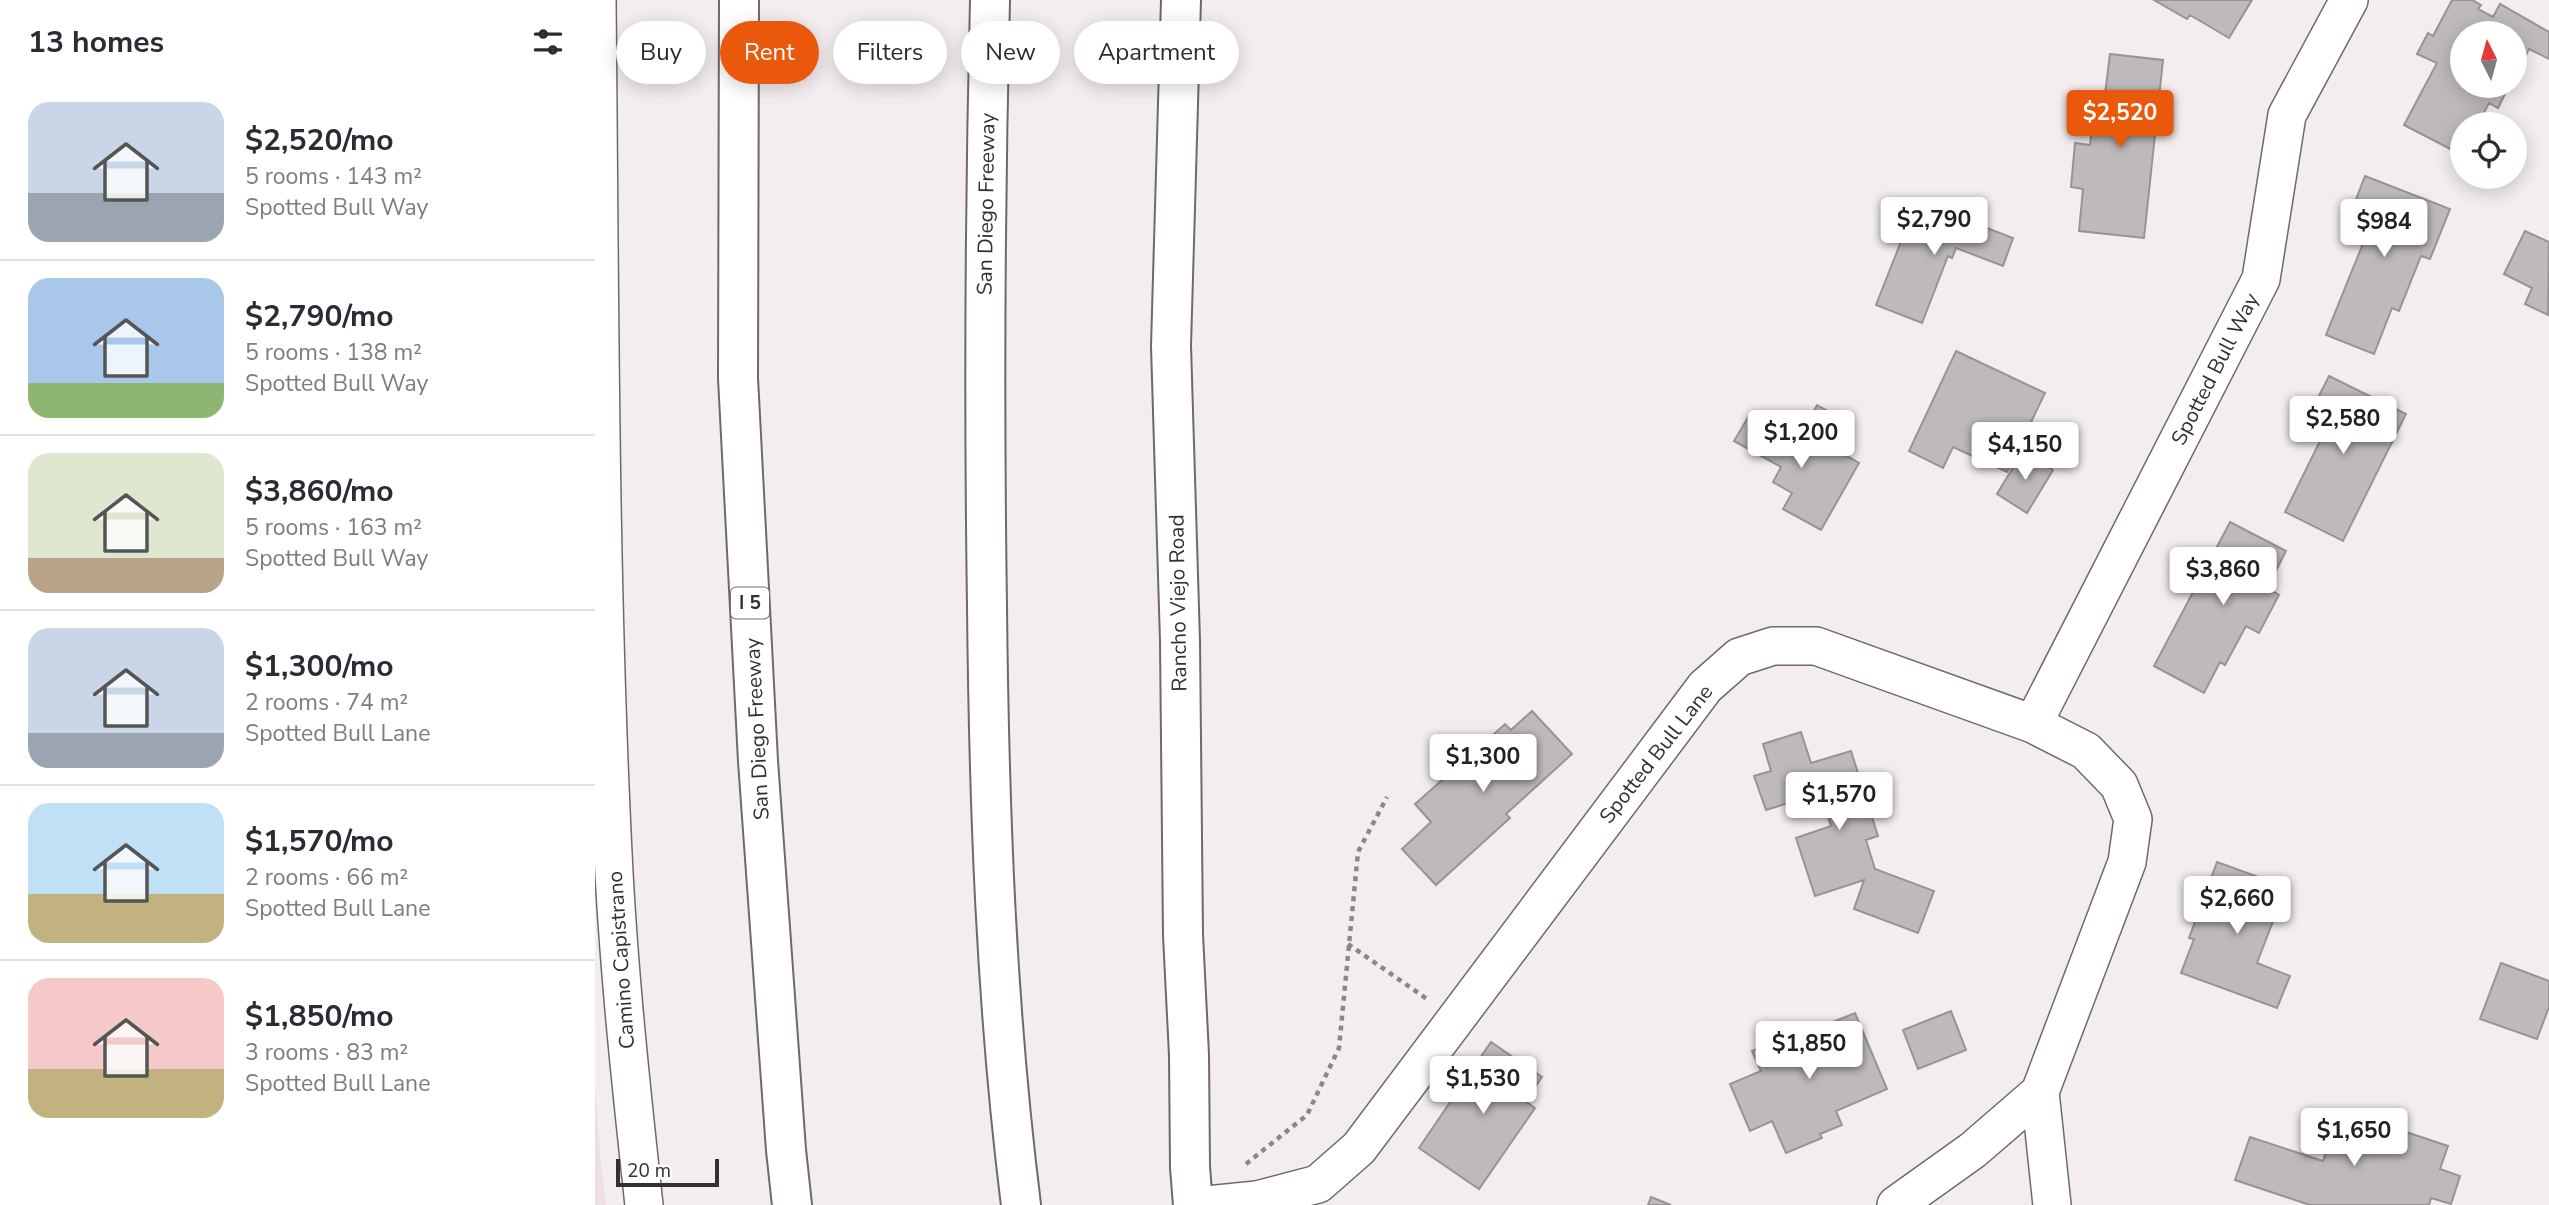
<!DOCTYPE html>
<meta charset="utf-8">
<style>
:root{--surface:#fff;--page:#f2f2f3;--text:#2b2b33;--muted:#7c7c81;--line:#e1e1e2;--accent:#ea580c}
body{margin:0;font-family:"Nunito Sans",sans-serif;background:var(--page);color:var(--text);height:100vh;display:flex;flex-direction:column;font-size:26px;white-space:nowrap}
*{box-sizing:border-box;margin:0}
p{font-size:23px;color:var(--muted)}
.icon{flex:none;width:38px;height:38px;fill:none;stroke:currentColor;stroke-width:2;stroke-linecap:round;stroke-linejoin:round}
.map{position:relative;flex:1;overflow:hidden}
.sheet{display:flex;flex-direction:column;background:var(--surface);width:595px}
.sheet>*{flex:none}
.banner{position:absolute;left:21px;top:21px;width:665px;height:63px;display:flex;gap:14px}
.needle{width:46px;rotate:354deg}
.controls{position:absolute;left:1855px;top:21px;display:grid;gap:14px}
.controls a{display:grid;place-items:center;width:77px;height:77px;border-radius:50%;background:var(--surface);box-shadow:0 4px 18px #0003;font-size:35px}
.scale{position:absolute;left:21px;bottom:18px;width:103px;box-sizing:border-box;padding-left:7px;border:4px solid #323030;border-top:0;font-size:19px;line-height:24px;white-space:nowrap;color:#323030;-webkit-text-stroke:5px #fff;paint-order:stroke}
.price{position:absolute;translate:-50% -60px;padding:0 16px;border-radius:7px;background:#fff;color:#222;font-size:23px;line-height:46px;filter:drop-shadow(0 2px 4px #0008)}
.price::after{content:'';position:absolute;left:50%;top:42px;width:21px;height:16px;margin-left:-10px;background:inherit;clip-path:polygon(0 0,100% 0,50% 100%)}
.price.selected{background:var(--accent);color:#fff}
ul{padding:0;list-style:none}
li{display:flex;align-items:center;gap:21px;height:175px;padding:0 28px}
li+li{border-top:2px solid var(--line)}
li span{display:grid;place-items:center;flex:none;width:196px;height:140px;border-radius:21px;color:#555}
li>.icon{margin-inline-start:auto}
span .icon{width:84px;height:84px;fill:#fffc;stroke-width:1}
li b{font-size:30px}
h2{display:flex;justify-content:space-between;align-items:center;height:84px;padding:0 28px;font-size:30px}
.pill{padding:0 24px;border-radius:32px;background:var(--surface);box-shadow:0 4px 18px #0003;font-size:24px;line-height:63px}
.pill.selected{background:var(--accent);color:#fff}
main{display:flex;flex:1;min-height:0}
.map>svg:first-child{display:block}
</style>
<main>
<section class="sheet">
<h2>13 homes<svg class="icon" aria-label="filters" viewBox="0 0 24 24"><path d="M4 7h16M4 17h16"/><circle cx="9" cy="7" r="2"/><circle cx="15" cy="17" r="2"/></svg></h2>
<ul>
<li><span style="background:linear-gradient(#c9d6e8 65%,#9aa5b1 0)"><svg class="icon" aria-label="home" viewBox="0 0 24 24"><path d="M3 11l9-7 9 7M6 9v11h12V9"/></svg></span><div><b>$2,520/mo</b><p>5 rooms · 143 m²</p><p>Spotted Bull Way</p></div></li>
<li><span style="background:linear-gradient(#a9c7e8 75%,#8fb573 0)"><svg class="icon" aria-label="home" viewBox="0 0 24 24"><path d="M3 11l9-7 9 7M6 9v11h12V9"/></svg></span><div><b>$2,790/mo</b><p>5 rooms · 138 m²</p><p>Spotted Bull Way</p></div></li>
<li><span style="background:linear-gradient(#dfe7d0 75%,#b9a48a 0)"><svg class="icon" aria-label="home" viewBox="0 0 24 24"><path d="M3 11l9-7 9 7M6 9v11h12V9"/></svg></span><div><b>$3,860/mo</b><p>5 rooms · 163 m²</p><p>Spotted Bull Way</p></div></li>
<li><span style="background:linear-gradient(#c9d6e8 75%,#9aa5b1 0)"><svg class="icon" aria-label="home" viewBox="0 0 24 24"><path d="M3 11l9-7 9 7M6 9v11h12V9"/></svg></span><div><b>$1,300/mo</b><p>2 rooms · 74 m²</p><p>Spotted Bull Lane</p></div></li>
<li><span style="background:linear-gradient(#bfe0f5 65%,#c2b280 0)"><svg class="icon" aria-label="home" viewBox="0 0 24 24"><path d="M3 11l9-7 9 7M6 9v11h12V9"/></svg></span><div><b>$1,570/mo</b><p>2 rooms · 66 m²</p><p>Spotted Bull Lane</p></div></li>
<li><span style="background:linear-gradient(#f6c9c9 65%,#c2b280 0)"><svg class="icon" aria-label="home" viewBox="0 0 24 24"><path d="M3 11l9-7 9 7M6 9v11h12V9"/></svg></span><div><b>$1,850/mo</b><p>3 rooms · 83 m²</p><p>Spotted Bull Lane</p></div></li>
</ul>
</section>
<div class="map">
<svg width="1954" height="1205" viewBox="0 0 1954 1205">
<rect width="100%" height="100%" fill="#f3edef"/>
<path fill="#eddfe3" d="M0 1086 6 1164 11 1205H0Z"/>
<path fill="#beb9bb" stroke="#989394" stroke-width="2" d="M1559 0H1657L1634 38 1595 15 1592 19Z
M1857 0H1877L1886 5 1883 9 1898 17 1905 4 1954 32V59L1934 49 1920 76V33H1867V86H1914L1903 108 1894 103 1883 124H1867V155L1809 125 1842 63 1822 54 1833 33 1838 36Z
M1515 54 1568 60 1549 238 1484 231 1488 189 1476 187 1480 143 1495 145 1500 101 1509 102Z
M1770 176 1855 209 1835 259 1826 256 1804 311 1797 308 1779 354 1731 335 1769 241 1748 233Z
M1322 201 1418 238 1408 266 1361 248 1357 258 1353 256 1327 323 1281 305Z
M1930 231 1954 242 1953 315 1930 304 1937 288 1909 274Z
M1361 351 1450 393 1412 472 1358 447 1348 468 1314 451Z
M1734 376 1811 414 1748 541 1690 512 1726 439 1707 429Z
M1222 405 1256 424 1245 445 1210 427Z
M1155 414 1229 455 1234 446 1264 463 1226 530 1188 509 1197 493 1178 482 1186 467 1139 441Z
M1428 451 1458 470 1432 513 1402 494Z
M1635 522 1691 551 1672 588 1684 595 1664 633 1651 626 1630 665 1625 662 1609 693 1559 666Z
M937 711 977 754 911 814 915 818 841 885 807 849 836 822 820 804 910 724 916 730Z
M1206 732 1216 763 1256 751 1283 836 1271 840 1280 869 1339 891 1323 933 1259 909 1269 880 1220 896 1201 838 1236 826 1225 793 1171 810 1159 776 1176 771 1168 744Z
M1622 862 1691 887 1662 963 1695 976 1682 1008 1586 973 1599 939 1594 938Z
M1906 963 1954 981V1007L1942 1039 1885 1019Z
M1356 1011 1371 1050 1323 1069 1308 1030Z
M1260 1013 1292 1089 1241 1111 1247 1125 1225 1134 1227 1138 1191 1153 1177 1121 1155 1131 1135 1084 1166 1071 1157 1051 1219 1024 1221 1029Z
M896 1042 947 1077 930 1101 940 1108 884 1189 824 1148Z
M1745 1110 1853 1146 1845 1169 1865 1176 1856 1204 1836 1198 1834 1205H1715L1640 1180 1655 1137 1728 1161Z
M1056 1197 1076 1205H1053Z"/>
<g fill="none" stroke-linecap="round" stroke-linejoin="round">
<g stroke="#6e696b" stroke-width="40">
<path id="minor" d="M2 0C5 291 4 582 19 873 25 984 37 1095 49 1205
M1438 724 1666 279 1692 115 1754 0
M612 1205 662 1200 723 1184 764 1148 1110 687 1144 657 1178 646H1221L1438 724 1491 751 1524 785 1538 819 1532 862 1445 1092 1457 1205
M1301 1205 1378 1150 1445 1092"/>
</g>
<g stroke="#6e696b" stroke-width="42">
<path id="major" d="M586 0 576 346 585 641 588 935 594 1055 595 1167 598 1205"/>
</g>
<g stroke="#6e696b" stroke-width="42">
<path id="highway" d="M144 0 143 378 163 761 191 1150 197 1205
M395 0C390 202 389 404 392 606 394 806 401 1006 426 1205"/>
</g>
<path stroke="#8b8788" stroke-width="4.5" stroke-dasharray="5 5" stroke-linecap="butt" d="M753 944 832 999
M651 1164 712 1115 744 1048 763 852 792 797"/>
<use href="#minor" stroke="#fff" stroke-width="37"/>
<use href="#major" stroke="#fff" stroke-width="38"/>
<use href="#highway" stroke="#fff" stroke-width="38"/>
</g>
<g text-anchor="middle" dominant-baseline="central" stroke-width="7" stroke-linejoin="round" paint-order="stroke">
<rect fill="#fff" stroke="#706e6e" stroke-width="2" x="136" y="587.5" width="38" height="31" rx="5"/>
<g font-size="19" font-weight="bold" fill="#323030">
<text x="155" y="603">I 5</text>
</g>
<g font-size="21" fill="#323030" stroke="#fff">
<text transform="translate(391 204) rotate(-89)">San Diego Freeway</text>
<text transform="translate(1620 369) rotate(-63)">Spotted Bull Way</text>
<text transform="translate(583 603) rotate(-91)">Rancho Viejo Road</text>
<text transform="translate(162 729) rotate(-93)">San Diego Freeway</text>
<text transform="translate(1061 754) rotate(-52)">Spotted Bull Lane</text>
<text transform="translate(26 960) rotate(-94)">Camino Capistrano</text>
</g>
</g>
</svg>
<div class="controls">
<a><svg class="needle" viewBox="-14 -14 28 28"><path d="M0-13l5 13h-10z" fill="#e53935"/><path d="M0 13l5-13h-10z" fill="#7c7c81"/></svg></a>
<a><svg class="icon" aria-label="locate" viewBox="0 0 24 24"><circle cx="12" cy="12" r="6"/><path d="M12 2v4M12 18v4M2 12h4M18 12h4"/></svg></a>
</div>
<div class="scale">20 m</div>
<b class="price selected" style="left:1525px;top:150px">$2,520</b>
<b class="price" style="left:1339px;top:257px">$2,790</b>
<b class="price" style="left:1789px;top:259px">$984</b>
<b class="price" style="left:1748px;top:456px">$2,580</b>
<b class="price" style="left:1206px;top:470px">$1,200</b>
<b class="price" style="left:1430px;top:482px">$4,150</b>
<b class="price" style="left:1628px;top:607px">$3,860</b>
<b class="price" style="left:888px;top:794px">$1,300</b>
<b class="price" style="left:1244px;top:832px">$1,570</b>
<b class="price" style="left:1642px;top:936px">$2,660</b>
<b class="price" style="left:1214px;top:1081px">$1,850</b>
<b class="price" style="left:888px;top:1116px">$1,530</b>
<b class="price" style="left:1759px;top:1168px">$1,650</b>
<div class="banner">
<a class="pill">Buy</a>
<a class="pill selected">Rent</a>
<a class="pill">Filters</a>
<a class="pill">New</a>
<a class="pill">Apartment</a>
</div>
</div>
</main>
